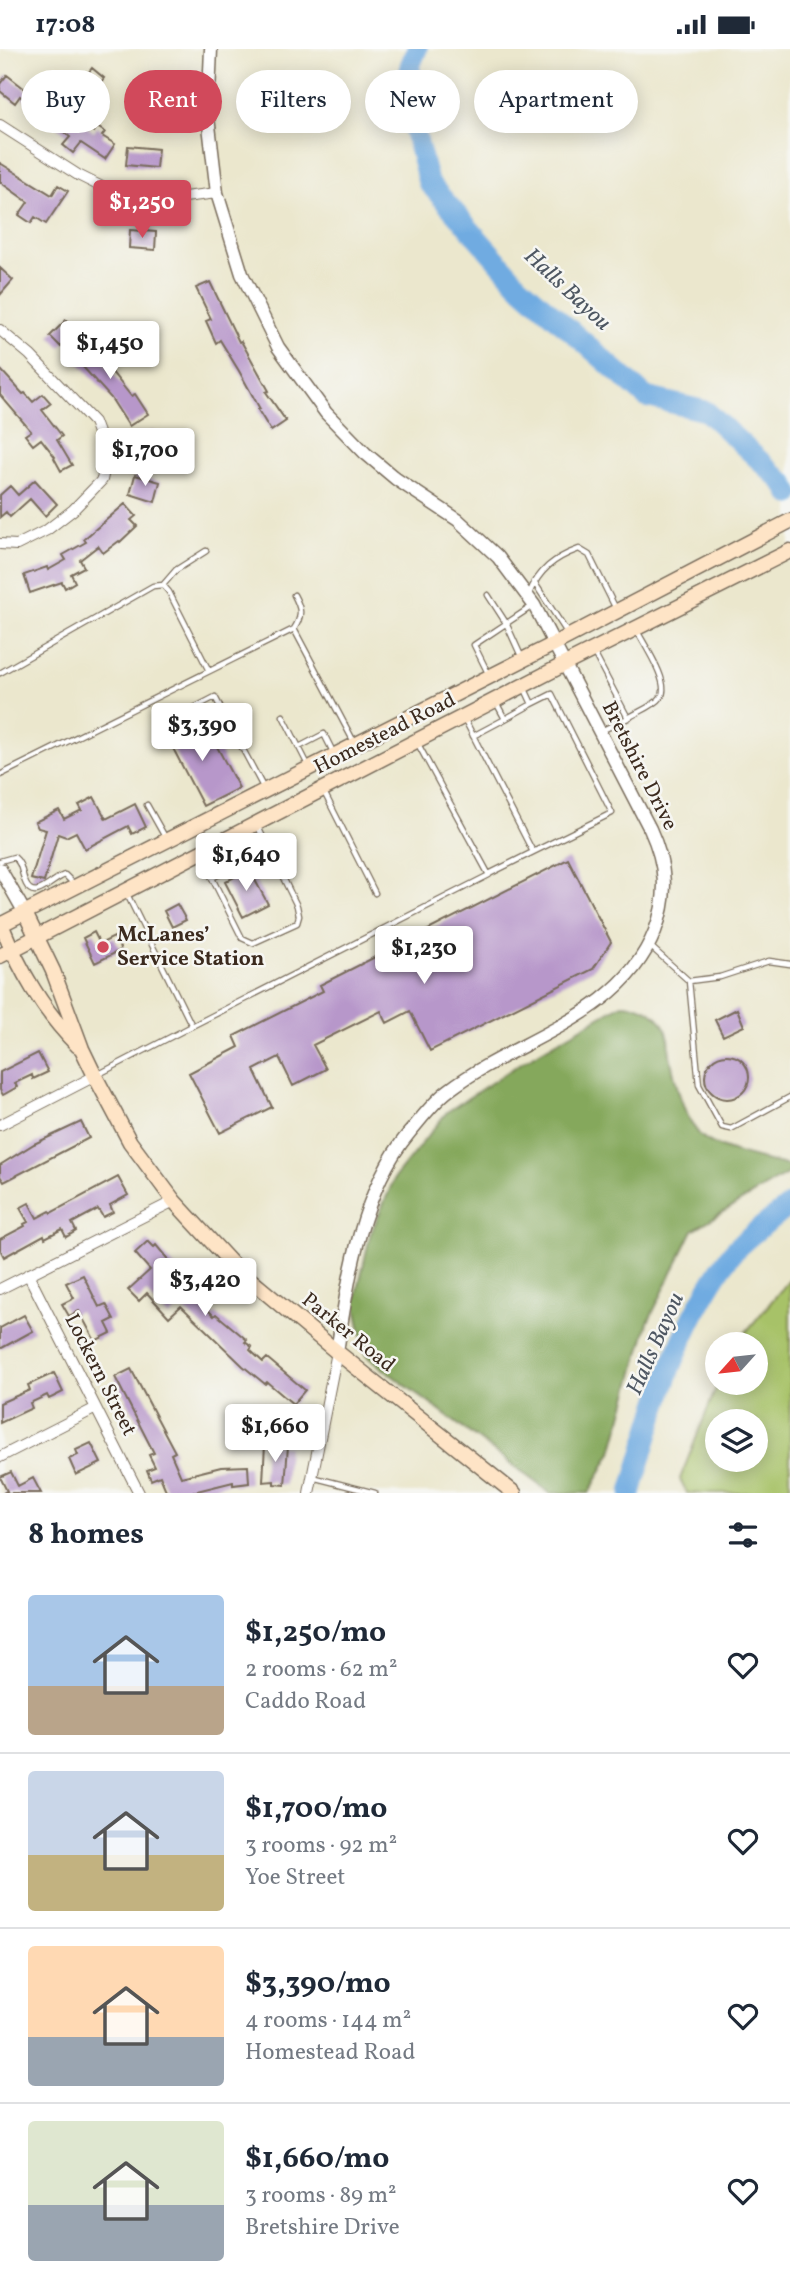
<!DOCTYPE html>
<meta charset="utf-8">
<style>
:root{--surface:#fff;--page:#f2f2f3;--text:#1f2937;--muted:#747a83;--line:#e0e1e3;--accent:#d1495b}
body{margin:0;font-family:Vollkorn,serif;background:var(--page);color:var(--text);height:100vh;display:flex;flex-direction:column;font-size:26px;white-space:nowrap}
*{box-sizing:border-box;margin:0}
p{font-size:23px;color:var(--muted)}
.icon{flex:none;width:38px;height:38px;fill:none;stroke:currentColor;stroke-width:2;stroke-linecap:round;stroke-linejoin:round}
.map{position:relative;height:1444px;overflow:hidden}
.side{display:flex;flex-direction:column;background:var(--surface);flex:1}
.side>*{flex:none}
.top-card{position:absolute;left:21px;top:21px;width:749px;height:63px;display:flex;gap:14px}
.needle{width:46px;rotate:243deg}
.buttons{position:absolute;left:705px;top:1283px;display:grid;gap:14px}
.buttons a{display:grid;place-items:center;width:63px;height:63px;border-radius:50%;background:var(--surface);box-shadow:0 4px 18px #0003;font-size:35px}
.price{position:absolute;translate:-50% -60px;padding:0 16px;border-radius:7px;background:#fff;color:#222;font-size:23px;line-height:46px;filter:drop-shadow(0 2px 4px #0008)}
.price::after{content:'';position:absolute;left:50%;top:42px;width:21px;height:16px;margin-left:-10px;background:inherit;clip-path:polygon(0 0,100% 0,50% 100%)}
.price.active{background:var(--accent);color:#fff}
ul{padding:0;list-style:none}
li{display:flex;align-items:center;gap:21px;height:175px;padding:0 28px}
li+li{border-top:2px solid var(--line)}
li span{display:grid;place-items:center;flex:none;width:196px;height:140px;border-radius:7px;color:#555}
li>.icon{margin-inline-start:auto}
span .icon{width:84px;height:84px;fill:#fffc;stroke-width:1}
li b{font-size:30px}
h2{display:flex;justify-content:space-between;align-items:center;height:84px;padding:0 28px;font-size:30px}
.pill{padding:0 24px;border-radius:32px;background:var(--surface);box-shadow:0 4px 18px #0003;font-size:24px;line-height:63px}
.pill.active{background:var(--accent);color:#fff}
.status{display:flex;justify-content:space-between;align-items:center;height:49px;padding:0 35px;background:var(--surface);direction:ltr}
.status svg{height:19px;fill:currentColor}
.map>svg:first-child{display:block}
</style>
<div class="status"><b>17:08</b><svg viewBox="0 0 49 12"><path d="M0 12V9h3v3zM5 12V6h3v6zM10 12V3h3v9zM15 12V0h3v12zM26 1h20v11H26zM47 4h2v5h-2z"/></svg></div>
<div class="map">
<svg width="790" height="1444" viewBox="0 0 790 1444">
<rect width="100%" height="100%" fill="#f6f6f2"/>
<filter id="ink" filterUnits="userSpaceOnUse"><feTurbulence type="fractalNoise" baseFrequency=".0143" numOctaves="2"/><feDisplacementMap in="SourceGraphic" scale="14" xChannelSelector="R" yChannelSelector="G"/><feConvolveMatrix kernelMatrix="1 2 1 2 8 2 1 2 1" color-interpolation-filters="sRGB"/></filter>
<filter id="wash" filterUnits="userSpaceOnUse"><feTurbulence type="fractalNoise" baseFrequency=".00686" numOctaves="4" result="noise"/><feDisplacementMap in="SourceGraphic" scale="28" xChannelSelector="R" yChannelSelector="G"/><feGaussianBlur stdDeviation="1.57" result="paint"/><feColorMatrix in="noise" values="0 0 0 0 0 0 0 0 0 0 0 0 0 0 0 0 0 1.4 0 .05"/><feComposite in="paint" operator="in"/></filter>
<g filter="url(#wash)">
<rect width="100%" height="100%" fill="#ebe7cd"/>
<path fill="#a7c268" stroke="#717643" stroke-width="2" fill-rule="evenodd" d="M790 1230V1444H687L680 1430 718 1334H756V1295H736ZM718 1372H756V1410H718Z"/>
<path fill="#85a85c" stroke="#60693d" stroke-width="2" d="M622 955C644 955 664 966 669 990 670 995 669 1000 670 1006 675 1032 682 1064 699 1085 713 1101 769 1112 790 1117V1123L693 1181 648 1273 612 1403 589 1444H550L366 1307 355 1254 370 1186 395 1128 447 1063 524 1012Z"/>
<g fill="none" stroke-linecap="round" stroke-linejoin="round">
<path stroke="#70abe1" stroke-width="21" d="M417 0 410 17 413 75 428 133 519 236 646 348 706 362 784 434 790 445
M631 1444C655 1362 678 1278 729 1208 741 1191 773 1170 790 1156"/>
</g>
<g id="blocks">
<path fill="#b797ca" d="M92 19 104 29 94 42 82 32Z
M7 26 34 47 40 40 65 62 94 83 97 78 105 83 102 87 115 95 105 110 81 94 73 104 63 96 70 88 20 47 15 54 0 42V35Z
M128 97 158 100 156 119 126 116Z
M0 114 52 146 58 136 68 142 46 175 35 168 31 174 19 166 28 153 0 133Z
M130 181 156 183 155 201 129 199Z
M0 219 13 231 0 246Z
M210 233 239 293 241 292 269 342 266 343 286 372 271 382 258 361 260 360 239 322 220 291 216 294 206 272 211 270 196 239Z
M66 271 76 282 61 298 50 287Z
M95 289 112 306 104 313 131 347 135 345 148 365 129 377 111 349 74 308Z
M0 320 23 345 25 344 33 353 43 345 51 354 42 361 62 387 57 391 72 416 61 422 54 409 55 408 41 390 33 396 25 386 31 382 0 346Z
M154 382 158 406 142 409 140 394H135L133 385Z
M135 426 160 433 155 453 130 445Z
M35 431 57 455 45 467 30 450 10 468 6 463 0 468V446L10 437 18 446Z
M125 455 136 467 131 471 137 477 120 493 119 492 103 504 98 497 80 511 84 518 71 525 75 533 65 539 62 533 30 544 24 526 47 518 48 521 66 511 63 506 86 493 84 490Z
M177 673 185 688 206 677 239 739 203 757 163 680Z
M94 748 106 770 135 755 146 778 132 785 128 777 85 800 76 783 66 788 58 785 44 833 31 830 46 781 38 779 35 773 59 761 64 770 82 761 79 756Z
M568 810 611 893 593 920 430 1002 410 962 387 974 381 962 313 996 326 1020 293 1037 279 1008 254 1021 272 1058 220 1084 189 1024 239 998 234 987 323 942 320 936Z
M249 820 268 855 243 868 225 833Z
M177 855 186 871 172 878 164 862Z
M94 883 100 895 114 888 121 901 95 914 83 889Z
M737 960 744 977 723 987 715 971Z
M38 1004 48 1023 33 1030 32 1026 15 1034 17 1038 3 1046 0 1041V1023Z
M705 1028a22 22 0 1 1 44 0a22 22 0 1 1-44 0Z
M81 1073 89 1089 4 1133 0 1127V1116L34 1095Z
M118 1128 128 1146 110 1156 113 1163 103 1168 98 1160 72 1174 76 1182 66 1188 62 1180 45 1189 44 1186 4 1208 0 1200V1190L25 1177 24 1175 28 1173 20 1159 29 1154 37 1169 50 1162 51 1164Z
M148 1192 154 1198 156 1196 166 1208 188 1234 186 1236 193 1246 214 1267 216 1265 247 1291 245 1293 252 1298 250 1301 263 1313 267 1309 305 1341 293 1355 267 1333 265 1335 243 1317 181 1257 169 1268 147 1244 139 1252 128 1241 150 1221 135 1204Z
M83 1226 99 1258 106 1255 114 1270 106 1274 111 1284 95 1292 79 1262 69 1267 62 1255 74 1249 66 1234Z
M24 1266 33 1282 0 1300V1279Z
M131 1320 175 1403 171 1405 181 1428 221 1418 248 1417 249 1434 233 1436V1433L189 1444H167L160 1427 151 1431 147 1421 155 1418 149 1406 154 1404 115 1328Z
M54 1324 63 1343 49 1350 47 1346 30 1354 32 1359 0 1374V1354L30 1341 28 1336Z
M91 1394 101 1414 76 1426 69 1410 78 1406 76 1401Z
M265 1395 288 1397 285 1436 274 1435V1432L263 1433Z
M11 1423 18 1437 33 1429 41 1444H3L7 1442 0 1428Z"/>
</g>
</g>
<g filter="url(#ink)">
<use href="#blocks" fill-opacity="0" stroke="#796c5b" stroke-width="2"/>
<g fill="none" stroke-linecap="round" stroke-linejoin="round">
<g stroke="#796c5b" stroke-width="7">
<path id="service" d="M534 533 568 585
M163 536 176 521 206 502
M529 545C539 521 554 509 579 500L589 506 615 558
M294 546C301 559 303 566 294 580
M488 546 506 574 521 607
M594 604 628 669 601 682
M0 624 153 537 163 536 169 543 209 622
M488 624 474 596 531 558
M532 655 552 645 612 764 533 803
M283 667 308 716
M628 669C637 663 655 657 661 648 671 634 643 594 636 580
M505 670 532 655 525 640
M465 671 533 803 489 825
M161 676 215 648 263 738
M473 687 505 670 497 655
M299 698 324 685 333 703
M0 726 294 580 354 693
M323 741 375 844
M147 756 165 788
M200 805 242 889 253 894 297 874 299 867 297 857 258 778
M0 812 14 808C23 815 21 825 26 835 35 854 54 828 65 826L73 834
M212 829 269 800
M126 843 192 977 489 826 418 695
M650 897 689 932 699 1036 722 1078 731 1080 790 1048
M689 932 720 928 769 912 790 915
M99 1025 192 977
M312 1428 375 1444"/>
</g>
<g stroke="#796c5b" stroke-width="12">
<path id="minor" d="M0 76 78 126 118 146 160 151 217 144
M0 281 30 306 94 373 107 408 102 431 73 461 47 481 17 496 0 495
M0 1076 95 1027
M28 1225 139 1444
M0 1240 174 1152
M0 1408 96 1359
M309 1444 337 1303"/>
</g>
<g stroke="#796c5b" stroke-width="15">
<path id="tertiary" d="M211 0 208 68 217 144 242 225 278 298 326 364 365 404 396 430 458 471 498 508 534 556 650 780C666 815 669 846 655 882 621 969 517 989 449 1041 434 1052 421 1070 409 1084 361 1141 348 1231 337 1303
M0 820 25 864"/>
</g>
<g stroke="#796c5b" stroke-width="17">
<path id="secondary" d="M25 864 53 922 82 1000 95 1027 130 1093 174 1152 235 1218 337 1303 514 1444
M1 875C20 922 43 962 78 997
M0 876 554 595 790 472
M0 907 565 615 790 502"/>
</g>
<use href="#service" stroke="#fff" stroke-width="4.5"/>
<use href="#minor" stroke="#fff" stroke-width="10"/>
<use href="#tertiary" stroke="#fff" stroke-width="12"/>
<use href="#secondary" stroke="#fee4c6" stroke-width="14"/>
</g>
</g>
<circle fill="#d1495b" stroke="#f6f6f2" stroke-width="2.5" cx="103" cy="898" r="7"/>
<g text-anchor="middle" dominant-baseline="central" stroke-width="5" stroke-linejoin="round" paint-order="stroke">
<g font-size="21" fill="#3b2a1e" stroke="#f6f6f2">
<text transform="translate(385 685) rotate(-27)">Homestead Road</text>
<text transform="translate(639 717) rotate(63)">Bretshire Drive</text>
<text transform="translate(348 1284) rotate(39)">Parker Road</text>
<text transform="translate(100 1326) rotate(63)">Lockern Street</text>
</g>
<g font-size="21" font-weight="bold" fill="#3b2a1e" stroke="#f6f6f2" text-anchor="start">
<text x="117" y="886">McLanes’<tspan x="117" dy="24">Service Station</tspan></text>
</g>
<g font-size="23" font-style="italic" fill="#4e5762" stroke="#f6f6f2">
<text transform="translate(567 241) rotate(43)">Halls Bayou</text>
<text transform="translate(656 1295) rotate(-66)">Halls Bayou</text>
</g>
</g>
</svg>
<div class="buttons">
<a><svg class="needle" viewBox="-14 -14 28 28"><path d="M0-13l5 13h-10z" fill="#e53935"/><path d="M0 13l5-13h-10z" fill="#747a83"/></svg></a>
<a><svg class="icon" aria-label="layers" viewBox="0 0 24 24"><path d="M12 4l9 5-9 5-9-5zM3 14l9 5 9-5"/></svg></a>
</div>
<b class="price active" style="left:142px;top:191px">$1,250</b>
<b class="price" style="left:110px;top:332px">$1,450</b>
<b class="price" style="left:145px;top:439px">$1,700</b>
<b class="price" style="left:202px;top:714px">$3,390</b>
<b class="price" style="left:246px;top:844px">$1,640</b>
<b class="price" style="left:424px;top:937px">$1,230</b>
<b class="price" style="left:205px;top:1269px">$3,420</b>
<b class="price" style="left:275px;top:1415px">$1,660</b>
<div class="top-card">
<a class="pill">Buy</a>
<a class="pill active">Rent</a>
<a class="pill">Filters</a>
<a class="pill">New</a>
<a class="pill">Apartment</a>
</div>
</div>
<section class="side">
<h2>8 homes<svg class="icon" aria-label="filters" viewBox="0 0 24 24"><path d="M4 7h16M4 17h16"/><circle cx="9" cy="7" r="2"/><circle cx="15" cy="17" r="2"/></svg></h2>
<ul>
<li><span style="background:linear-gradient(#a9c7e8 65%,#b9a48a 0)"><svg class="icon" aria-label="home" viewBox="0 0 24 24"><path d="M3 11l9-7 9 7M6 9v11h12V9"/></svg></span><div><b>$1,250/mo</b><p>2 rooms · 62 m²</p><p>Caddo Road</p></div><svg class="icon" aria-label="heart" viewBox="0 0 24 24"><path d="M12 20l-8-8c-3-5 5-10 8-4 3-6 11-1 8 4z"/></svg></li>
<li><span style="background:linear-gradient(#c9d6e8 60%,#c2b280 0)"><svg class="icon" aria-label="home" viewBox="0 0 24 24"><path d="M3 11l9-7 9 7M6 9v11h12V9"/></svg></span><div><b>$1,700/mo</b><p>3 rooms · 92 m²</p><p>Yoe Street</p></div><svg class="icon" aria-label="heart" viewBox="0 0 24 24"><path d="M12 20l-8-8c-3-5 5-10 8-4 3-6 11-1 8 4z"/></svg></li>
<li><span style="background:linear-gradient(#ffd9b3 65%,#9aa5b1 0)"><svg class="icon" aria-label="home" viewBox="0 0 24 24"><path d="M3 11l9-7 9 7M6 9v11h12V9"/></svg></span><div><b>$3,390/mo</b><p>4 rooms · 144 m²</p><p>Homestead Road</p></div><svg class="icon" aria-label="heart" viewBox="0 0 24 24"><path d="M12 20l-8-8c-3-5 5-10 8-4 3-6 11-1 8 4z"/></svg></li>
<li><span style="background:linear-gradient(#dfe7d0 60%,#9aa5b1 0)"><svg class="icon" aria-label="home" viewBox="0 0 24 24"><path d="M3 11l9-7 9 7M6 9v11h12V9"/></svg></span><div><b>$1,660/mo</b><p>3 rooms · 89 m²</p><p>Bretshire Drive</p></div><svg class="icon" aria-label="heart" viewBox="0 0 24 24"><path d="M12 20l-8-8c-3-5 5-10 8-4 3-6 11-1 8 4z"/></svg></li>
</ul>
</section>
